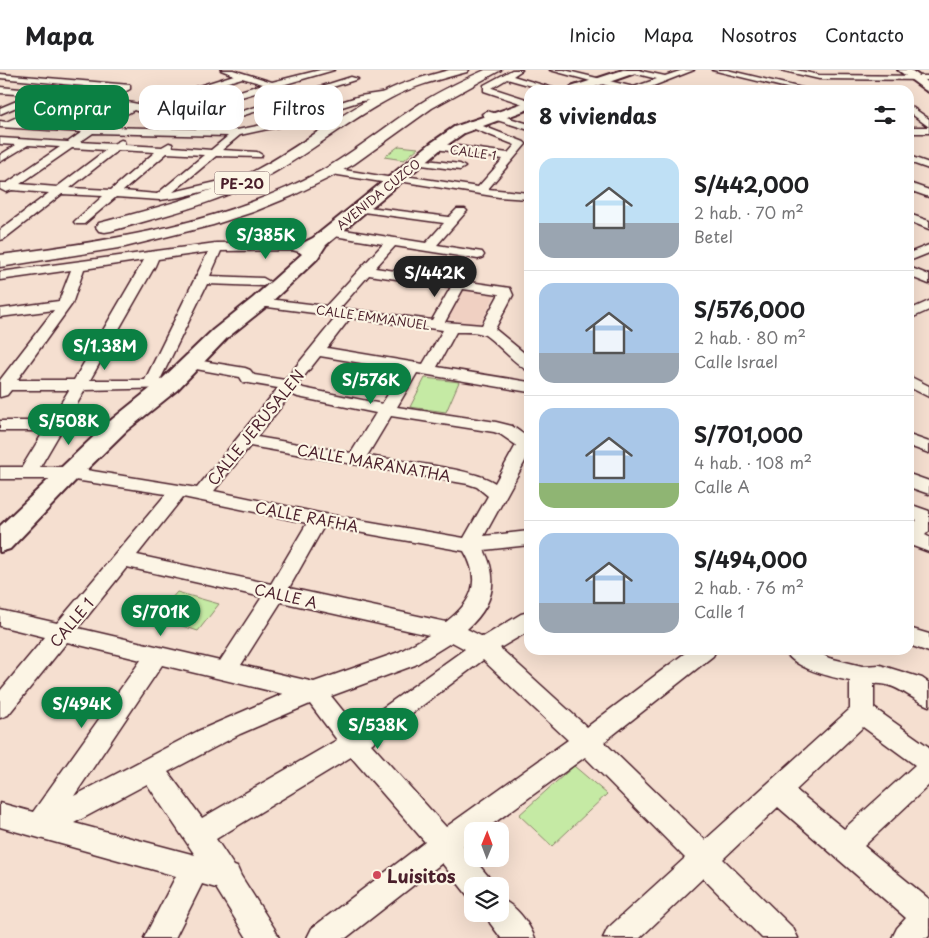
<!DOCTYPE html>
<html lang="es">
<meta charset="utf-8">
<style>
:root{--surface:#fff;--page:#f6f6f6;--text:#202124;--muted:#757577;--line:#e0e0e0;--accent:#0b8043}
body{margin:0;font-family:"Playpen Sans",sans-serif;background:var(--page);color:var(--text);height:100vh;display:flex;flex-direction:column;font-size:19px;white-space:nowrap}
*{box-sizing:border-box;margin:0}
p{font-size:16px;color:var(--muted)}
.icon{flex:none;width:28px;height:28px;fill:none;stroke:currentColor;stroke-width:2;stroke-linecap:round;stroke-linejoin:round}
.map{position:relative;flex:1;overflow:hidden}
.drawer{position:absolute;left:524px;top:15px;width:390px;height:570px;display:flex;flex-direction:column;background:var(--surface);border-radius:15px;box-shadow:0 5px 20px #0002}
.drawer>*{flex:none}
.hud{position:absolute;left:15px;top:15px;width:434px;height:45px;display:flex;gap:10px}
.needle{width:32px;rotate:1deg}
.fabs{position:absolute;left:464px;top:752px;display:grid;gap:10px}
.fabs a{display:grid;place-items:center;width:45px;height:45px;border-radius:10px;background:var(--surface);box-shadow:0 5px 20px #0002;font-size:25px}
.price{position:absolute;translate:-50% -42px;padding:0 11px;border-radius:18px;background:var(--accent);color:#fff;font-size:16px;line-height:32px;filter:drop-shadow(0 1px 2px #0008)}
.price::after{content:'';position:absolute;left:50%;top:30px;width:15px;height:11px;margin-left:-8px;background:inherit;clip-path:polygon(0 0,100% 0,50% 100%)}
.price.current{background:#222;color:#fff}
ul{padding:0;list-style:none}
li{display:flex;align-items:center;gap:15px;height:125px;padding:0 15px}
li+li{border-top:1px solid var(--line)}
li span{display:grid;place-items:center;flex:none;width:140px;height:100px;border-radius:15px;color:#555}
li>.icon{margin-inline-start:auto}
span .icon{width:60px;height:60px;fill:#fffc;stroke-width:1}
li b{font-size:21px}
h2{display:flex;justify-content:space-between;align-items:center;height:60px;padding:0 15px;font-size:21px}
.chip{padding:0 18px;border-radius:15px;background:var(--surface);box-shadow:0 5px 20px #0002;font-size:18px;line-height:45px}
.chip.current{background:var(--accent);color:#fff}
header{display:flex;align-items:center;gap:30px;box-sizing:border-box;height:70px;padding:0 25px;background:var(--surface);border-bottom:1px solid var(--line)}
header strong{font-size:24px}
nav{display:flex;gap:28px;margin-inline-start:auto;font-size:18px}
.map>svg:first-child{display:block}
</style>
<header>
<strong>Mapa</strong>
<nav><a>Inicio</a><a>Mapa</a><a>Nosotros</a><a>Contacto</a></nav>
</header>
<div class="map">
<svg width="929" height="868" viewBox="0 0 929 868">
<rect width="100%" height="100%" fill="#f5dfd0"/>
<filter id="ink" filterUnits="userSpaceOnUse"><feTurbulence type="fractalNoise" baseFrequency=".02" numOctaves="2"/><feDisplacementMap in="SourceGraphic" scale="10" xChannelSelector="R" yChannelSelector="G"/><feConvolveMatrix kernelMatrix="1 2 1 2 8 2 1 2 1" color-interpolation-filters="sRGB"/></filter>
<g filter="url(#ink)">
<path fill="#f0d0c2" d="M465 218 496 223 480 255 447 249Z"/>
<path fill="#c5eaa4" stroke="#888468" d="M399 76 418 78 404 90 384 87Z
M425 308 459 312 446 342 410 337Z
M177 522 219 534 198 561 155 547Z
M574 696 607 724 552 776 519 745Z"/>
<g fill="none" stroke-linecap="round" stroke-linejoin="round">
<g stroke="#4a1f2b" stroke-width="3">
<path id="street" d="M221 0H233L272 12 320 0H334L207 37 204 36V32L263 14 242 8 184 25 180 22 234 5Z
M512 0H522L513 6 559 20H546L507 9 492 18 529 30V36L484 21V15Z
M550 0H564L634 17 657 9 622 0H637L665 6 683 0H694L643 20H624Z
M712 0H727L810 20H795Z
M780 0H796L819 5 929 6V10L819 9Z
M0 4 130 15V19L111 29 138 34 159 44 154 47 134 40 103 57 237 60 277 52 360 26 387 22 391 25 387 28 361 31 282 56 240 65 222 80 257 82 262 85 261 87 216 86 173 122 259 102 263 103 264 105 263 107 181 127 160 130 116 127 84 154H76L74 152 76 150 103 126 62 124 4 169 0 170V160L49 123 12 120 6 122 0 119V113H7L60 77 28 75 0 92V85L16 75 0 74V68L68 72 82 62 0 57V51L6 52 62 27 42 26 0 44V38L31 25 0 23V17L101 27 117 19 0 8ZM71 28 94 31 49 54 19 52ZM103 33 125 38 89 57 61 55ZM93 63 228 66 211 80 173 77 172 74 169 73 162 77 125 75 124 71 121 70 113 74 80 72ZM72 78 106 80 57 117 20 114ZM118 80 155 82 111 120 70 118ZM167 83 204 85 157 124 123 121Z
M351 7 358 9 235 48H229L227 46Z
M909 35 929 49V57L909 42Z
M487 41 529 54V60L484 46 482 44Z
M470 51 524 72 526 74 488 119 529 123V129L499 127 399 111 394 114 332 104 327 101 332 98 393 108 398 105 478 117 503 89 436 79 431 76 436 73 508 83 515 75 467 56 465 54Z
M909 57H929V63H909Z
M909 86 929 93V99L909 92Z
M418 89 460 94 465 97 460 100 414 94 413 92Z
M909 113 929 120V127L909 120Z
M360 136 449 147 457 139H465L467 141 465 143 437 175 482 182 484 185 482 188 478 189 395 176 375 198 510 218 513 225 495 259 529 287V301C519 298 496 272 485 265 478 261 465 262 456 262L437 297 529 312V322L417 303 397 337 496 352 512 356 523 364 529 363V384L484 466 529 461V475L484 480C500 511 492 537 467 559L483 567 521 544 529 542V561L500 578 587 657 689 580H716L713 586 604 672 705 770 850 639V611C831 607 794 599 784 580H814L829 588 862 596 880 595 922 608 929 613V636C910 629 896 612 874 614V638L929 677V715L864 776 929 829V866L927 868H892L897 858 906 848 778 737 723 789 793 858 798 868H762L703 808 640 868H603L608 858 685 788 585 687 483 761H472V769L463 776 488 806 492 816H472V828L468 826 442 793 346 868H307L312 858 425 772 351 687 216 769 234 796 237 797 241 806 274 858 279 868H247L216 818 202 814 175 868H144L176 806 0 757V733L33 742 141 590 67 572 8 645 0 648V621L45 567 0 556V540L57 553 166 424 68 409H0V397H22L44 361H0V351H50L69 320H11L7 325 0 327V310L54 240 0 247V239L59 231 71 200 0 210V202L216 173 292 172 307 176 309 179 307 182 303 183 292 180 221 181 210 206 263 208 270 212 263 216 207 214 160 310 175 312 177 315 175 318 85 320 67 351H118L124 352 126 356 124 360 118 361H61L40 397H68L197 418 278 318 243 312 240 307 185 297 182 294 185 291 190 289 245 298 250 300 254 305 285 310 337 246 260 236 253 232 255 229 260 228 326 236 383 174 328 165 326 162 328 159 332 158 426 173 444 153 356 141 354 139 356 137ZM208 182 145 310H90L155 196 158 189ZM144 190 74 310H17L72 234 84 199ZM369 205 451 217 432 250 340 238ZM463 219 499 224 482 255 445 252ZM350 248 436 259 443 260 423 294 327 278ZM320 286 403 300 382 334 303 318 298 314ZM291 324 298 327 376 343 351 383 257 367ZM391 346 494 362 500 364 516 375 495 413C477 399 394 390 367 386ZM250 376 468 414 477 417 488 426 464 468 319 443 214 421ZM183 427 307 453 271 514 137 485ZM324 456 464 481C482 512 472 532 446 552L289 518ZM127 497 262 527 220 591 78 558ZM281 532 429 565 399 582 314 612 241 595ZM452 572 465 579 356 657 331 626 415 595ZM483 590 568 670 446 757 371 674ZM162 595 283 624 198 661 74 726ZM310 634 337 670 202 748 168 702 240 664ZM863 657 915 695 844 759 796 720ZM147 714 195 785 74 753Z
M909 144 929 151V159L909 151Z
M929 175V183L909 191V183Z
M909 197 929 205V214L909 206Z
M929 231V240L909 249V240Z
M909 306 929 316V327L909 317Z
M909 365 929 372V383L909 376Z
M909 404 929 411V424L909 417Z
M909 434 929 441V461L925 465 929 467V482L913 476 909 477V458L917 450 909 447Z
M909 558 929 564V582L909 575Z
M500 829C516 835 528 852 535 868H501L490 853 486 844H500Z"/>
</g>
<g stroke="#4a1f2b" stroke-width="4">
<path id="secondary" d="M623 0H640L638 2 586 20H569L571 17Z
M898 0H911L929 13V22L925 20Z
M529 31V39L464 63 441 79 326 175 317 189 267 236 227 268 177 320 126 361 77 409 10 479 0 482V456L110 351 161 310 213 260 253 228 302 184 296 179 299 175 313 168 431 73 454 57Z"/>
</g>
<g stroke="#4a1f2b" stroke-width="3">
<path id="highway" d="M449 0H469L467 2C441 9 415 15 391 28 347 51 309 84 266 107 217 133 164 146 111 161L105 162 99 161 96 157 99 153C152 139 205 126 254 101 299 78 338 44 384 22 405 11 427 6 449 0Z
M485 0H501L432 38 354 94 329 108 292 126 253 142 213 155 125 177 0 197V185C109 171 223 154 321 101 356 81 387 55 421 33 441 20 463 10 485 0Z"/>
</g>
<use href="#street" fill="#fcf5e5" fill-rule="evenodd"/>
<use href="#secondary" fill="#fcf5e5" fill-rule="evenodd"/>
<use href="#highway" fill="#fcf5e5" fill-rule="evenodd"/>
</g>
</g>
<circle fill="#d1495b" stroke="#fcf5e5" stroke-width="2" cx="377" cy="805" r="5"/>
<g text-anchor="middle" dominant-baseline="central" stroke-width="4.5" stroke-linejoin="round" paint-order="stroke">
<g font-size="12" fill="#4a1f2b" stroke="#fcf5e5">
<text transform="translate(473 82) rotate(8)">CALLE 1</text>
<text transform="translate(378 124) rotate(-39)">AVENIDA CUZCO</text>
<text transform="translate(373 247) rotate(8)">CALLE EMMANUEL</text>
</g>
<rect fill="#fcf5e5" stroke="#7f5f63" stroke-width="1" x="214.5" y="101.5" width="55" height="23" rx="4"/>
<g font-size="14" font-weight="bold" fill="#4a1f2b">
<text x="242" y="113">PE-20</text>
</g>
<g font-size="15" fill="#4a1f2b" stroke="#fcf5e5">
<text transform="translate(255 357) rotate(-51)">CALLE JERUSALEN</text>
<text transform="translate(374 392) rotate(10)">CALLE MARANATHA</text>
<text transform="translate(307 446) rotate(11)">CALLE RAFHA</text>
<text transform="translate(286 525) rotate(13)">CALLE A</text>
<text transform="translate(71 552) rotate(-50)">CALLE 1</text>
</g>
<g font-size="18" font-weight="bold" fill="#4a1f2b" stroke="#fcf5e5" text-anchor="start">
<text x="387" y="805">Luisitos</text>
</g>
</g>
</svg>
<div class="fabs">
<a><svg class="needle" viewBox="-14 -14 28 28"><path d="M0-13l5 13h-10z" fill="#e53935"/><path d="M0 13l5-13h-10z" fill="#757577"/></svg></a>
<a><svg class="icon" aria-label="layers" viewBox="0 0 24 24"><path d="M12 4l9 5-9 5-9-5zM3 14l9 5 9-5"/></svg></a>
</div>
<b class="price" style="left:266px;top:190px">S/385K</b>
<b class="price current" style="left:435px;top:228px">S/442K</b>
<b class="price" style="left:105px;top:301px">S/1.38M</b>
<b class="price" style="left:371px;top:335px">S/576K</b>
<b class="price" style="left:69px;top:376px">S/508K</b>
<b class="price" style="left:161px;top:567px">S/701K</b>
<b class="price" style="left:82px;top:659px">S/494K</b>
<b class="price" style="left:378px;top:680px">S/538K</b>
<div class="hud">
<a class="chip current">Comprar</a>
<a class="chip">Alquilar</a>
<a class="chip">Filtros</a>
</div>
<section class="drawer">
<h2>8 viviendas<svg class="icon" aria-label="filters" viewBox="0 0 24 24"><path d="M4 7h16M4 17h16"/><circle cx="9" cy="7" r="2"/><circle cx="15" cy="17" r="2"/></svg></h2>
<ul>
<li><span style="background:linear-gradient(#bfe0f5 65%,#9aa5b1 0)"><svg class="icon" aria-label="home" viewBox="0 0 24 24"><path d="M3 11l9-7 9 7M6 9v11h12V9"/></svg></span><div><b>S/442,000</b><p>2 hab. · 70 m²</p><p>Betel</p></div></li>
<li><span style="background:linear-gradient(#a9c7e8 70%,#9aa5b1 0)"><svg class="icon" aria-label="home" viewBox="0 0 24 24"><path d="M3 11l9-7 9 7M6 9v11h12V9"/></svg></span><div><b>S/576,000</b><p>2 hab. · 80 m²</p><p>Calle Israel</p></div></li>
<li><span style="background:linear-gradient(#a9c7e8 75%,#8fb573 0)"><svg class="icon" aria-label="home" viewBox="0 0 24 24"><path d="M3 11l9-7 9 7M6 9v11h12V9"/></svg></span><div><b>S/701,000</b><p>4 hab. · 108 m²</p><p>Calle A</p></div></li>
<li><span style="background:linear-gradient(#a9c7e8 70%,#9aa5b1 0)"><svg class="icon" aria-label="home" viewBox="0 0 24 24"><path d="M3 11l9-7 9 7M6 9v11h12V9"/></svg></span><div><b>S/494,000</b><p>2 hab. · 76 m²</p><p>Calle 1</p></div></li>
</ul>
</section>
</div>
